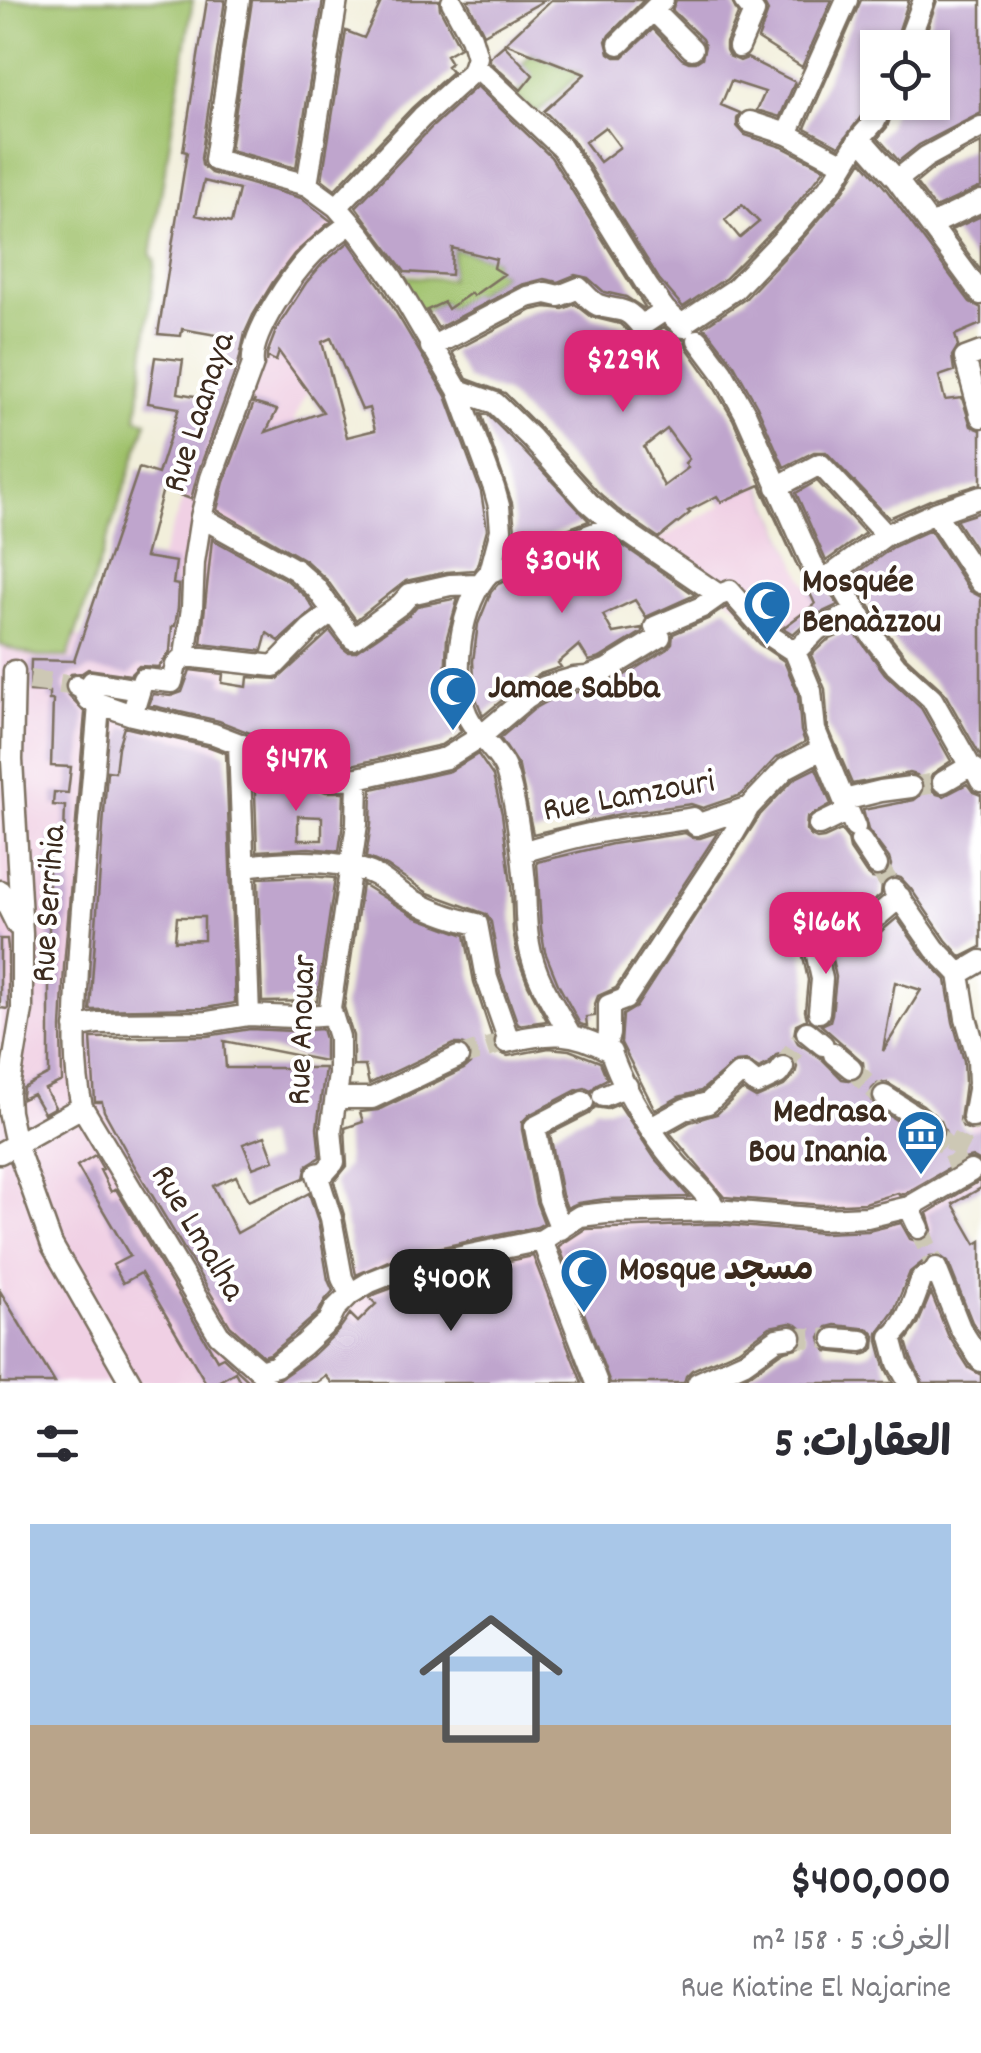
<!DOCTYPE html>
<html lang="ar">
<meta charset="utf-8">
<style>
:root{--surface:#fff;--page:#f7f7f7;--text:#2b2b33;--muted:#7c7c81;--accent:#db2777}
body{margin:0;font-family:Dekko,"Playpen Sans Arabic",sans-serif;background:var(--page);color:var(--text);direction:rtl;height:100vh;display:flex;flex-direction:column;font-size:38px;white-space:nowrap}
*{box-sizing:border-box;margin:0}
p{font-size:32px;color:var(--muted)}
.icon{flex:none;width:55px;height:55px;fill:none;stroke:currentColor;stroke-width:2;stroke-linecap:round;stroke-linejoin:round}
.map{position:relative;height:1383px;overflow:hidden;direction:ltr}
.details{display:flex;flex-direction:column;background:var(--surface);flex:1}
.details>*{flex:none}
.controls{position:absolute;left:860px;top:30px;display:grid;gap:20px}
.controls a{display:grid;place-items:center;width:90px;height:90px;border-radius:0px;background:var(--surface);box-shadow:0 2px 8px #0004;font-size:50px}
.price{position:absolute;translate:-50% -85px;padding:0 22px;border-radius:20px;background:var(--accent);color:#fff;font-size:32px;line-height:65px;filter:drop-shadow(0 2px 5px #0008)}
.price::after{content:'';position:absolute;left:50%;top:60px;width:30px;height:22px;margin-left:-15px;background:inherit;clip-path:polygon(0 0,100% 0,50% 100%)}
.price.active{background:#222;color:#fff}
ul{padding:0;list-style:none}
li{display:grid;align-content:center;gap:20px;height:530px;padding:0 30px}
li span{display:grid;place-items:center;height:310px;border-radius:0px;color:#555}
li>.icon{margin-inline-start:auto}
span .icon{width:180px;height:180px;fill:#fffc;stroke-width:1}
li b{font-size:42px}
h2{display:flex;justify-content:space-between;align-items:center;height:120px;padding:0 30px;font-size:42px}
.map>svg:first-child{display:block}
</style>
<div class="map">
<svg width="981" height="1383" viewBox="0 0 981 1383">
<rect width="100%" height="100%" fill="#fff"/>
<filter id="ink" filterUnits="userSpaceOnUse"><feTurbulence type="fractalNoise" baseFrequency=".01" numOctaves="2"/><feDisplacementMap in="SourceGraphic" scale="20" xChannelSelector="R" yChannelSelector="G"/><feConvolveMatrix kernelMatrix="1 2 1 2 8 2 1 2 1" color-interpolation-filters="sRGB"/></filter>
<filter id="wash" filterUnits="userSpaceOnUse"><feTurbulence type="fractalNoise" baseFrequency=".0048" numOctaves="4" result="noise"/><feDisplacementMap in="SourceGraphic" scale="40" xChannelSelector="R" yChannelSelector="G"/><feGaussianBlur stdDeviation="2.25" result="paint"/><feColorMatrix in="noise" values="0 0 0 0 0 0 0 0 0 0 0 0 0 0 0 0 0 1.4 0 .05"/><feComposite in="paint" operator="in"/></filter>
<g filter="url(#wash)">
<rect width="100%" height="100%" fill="#f2efdb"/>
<path fill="#f0d0e4" d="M336 191 372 242 246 531 227 653 230 714 217 756 101 1002 108 1094 260 1351 329 1279 354 1268 536 1225 554 1188 660 1160 974 1150 965 1104 981 1100V1183L929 1213 981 1300V1383L945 1357 893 1241 626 1383H571L537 1287 286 1383H0V645L37 657 75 636 124 650 280 252Z
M760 485 818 610 800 615 776 634 653 543 722 505 721 502Z"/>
<path fill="#9fc16b" stroke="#6d7644" stroke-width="2.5" d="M0 0H193L151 255 155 261 137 418 147 421 68 657H37L0 645Z
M531 54 581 73 536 114 515 96 532 75 522 64Z
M454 249 496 259 494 268 504 274 473 296 471 294 448 309 443 302 419 314 400 276 450 279Z"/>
<g id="blocks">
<path fill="#bfa5cd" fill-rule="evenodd" d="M207 0H225L201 158 202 165 211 173 301 198 331 221 294 254 273 282 253 315 245 333 239 361 198 473 191 499 163 489 145 557 176 562 173 584 179 585 178 607 175 626H172L170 651 159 667 139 666 130 675 88 669 82 673 71 674 65 680 63 687 66 693 85 713 64 967 61 1028 62 1081 45 1089 55 1107 44 1113 33 1094 22 1099V1095L23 1088 49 1074V834L64 835 65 806 53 805 54 792 68 793 71 767 51 766 53 700H49V692L30 691 31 660 74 661 139 468 158 474 179 408 148 403 155 357 183 360 178 393 206 398 209 382 218 384 222 336 182 329 181 336 158 334 187 152 183 151ZM204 181 239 190 231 223 196 215Z
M252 0H323L296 168 230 150Z
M382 0H439L440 9 460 47 446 55 451 63 447 66 452 72 412 108 335 189 322 179 346 31 364 38Z
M467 0H545L484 34Z
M551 0H644L609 35 606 41 609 53 615 57H623L653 29 682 59 689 62H696L702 58 705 46 702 39 672 10 676 0H731L738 14 726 43V50L729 56 740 61 747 58 795 82 780 117 757 110 765 92 731 81 721 105 740 113 737 119V126L745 135 782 147 825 169 785 218 726 278 683 307 659 279 573 140 544 111 585 74 505 43ZM605 127 620 147 600 162 585 142ZM742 205 759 222 740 238 725 220Z
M762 0H832L802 67 758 39 768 11Z
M861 0H909L893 48H878V90L871 96 863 114 839 146 805 128Z
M937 0H981V113L919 145 899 161 878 138 887 127 896 102H932V48H921Z
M504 45 533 75 521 90 490 62V57Z
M477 86 551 157 645 307 643 308 626 297 604 292 588 278 575 275 558 282 544 279 521 285 438 328 427 310 444 302 448 309 471 293 473 296 504 274 494 268 496 259 452 248 451 275 405 272 356 207 432 127Z
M981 143V187L935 208 916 183 934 168Z
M862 161 886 189 970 302 981 308V324L955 335 958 346 952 356 954 371 939 376 945 400 962 398 971 426 981 430V484L930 500 889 518 826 452H814L784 467 757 406 734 365 709 332 703 327 745 299 805 236 844 190Z
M981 216V271L951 230Z
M349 242 381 287 446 396 481 492 487 529 477 566 474 570 447 572 406 581 356 620 327 580 305 560 217 510 224 482 255 400 253 403 277 410 266 432 323 412 279 352 276 361 268 357 267 362V354L277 328 306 283 323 263ZM331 338 362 410 369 408 375 430 347 437 322 342Z
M575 304 592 317 620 324 637 339 648 338 664 327 676 338 684 340 687 348 710 380 733 419 806 585 816 592 828 590 838 605 812 617 793 634 783 628 815 604 760 485 721 502 717 496 688 511 690 513 659 538 617 509 598 492 540 428 505 393 467 379 452 352 532 310 546 307 563 309ZM667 429 689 459 685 463 688 468 664 486 644 447Z
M481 413 488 415 520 447 589 521 510 550 515 530 512 503Z
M817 481 865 533 826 561 796 493Z
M981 512V558L956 520Z
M930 530 970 591 981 597V757L944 692 906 657 882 626 852 577 893 547Z
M212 539 288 581 306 597 314 609 279 641 267 633 262 651 201 644Z
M615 540 695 595 646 617 635 600 603 615 613 633 642 628V632L600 658 589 661 579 645 558 663 561 667 540 674 519 686 483 716 475 696 473 661 478 624 491 592 498 584Z
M458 598 447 637 445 681 449 703 461 732 441 745 356 764 333 765 219 721 149 705 153 694 171 696 182 692 190 670 223 674 222 683 247 687 248 677 278 679 330 631 343 648 348 652H355L409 615 417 606Z
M726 607 759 644 784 661 798 694 801 731 805 742 776 758 741 795 703 808 691 804 620 814 533 834 519 767 500 738 534 709 550 700 577 692 591 690 613 682 667 649 672 643 673 634 708 619Z
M852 629 885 674 921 708 951 761 932 774 929 781 932 790 937 794 944 796 967 784 973 792 981 795V947L961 957 946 940 911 889 901 878 894 876 887 878 882 883 881 895 840 928 837 934V941L842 948 855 950 864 946 897 918 924 957 946 980 953 1022 964 1061 965 1083 960 1121 963 1127 970 1130 981 1128V1162L972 1157 965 1159 904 1194 899 1195 898 1193 865 1203 822 1205 724 1197 670 1133 690 1122 717 1114 742 1090 756 1098 784 1086 795 1074 797 1067 795 1060 790 1055 783 1053 776 1055 769 1063 759 1068 748 1061 735 1062 701 1091 679 1097 655 1110 621 1043 623 1015 636 1007 760 815 794 779 816 768 831 804 807 818 806 830 811 836 817 839 824 838 841 830 848 839 850 849 866 873 872 878 879 879 889 872 891 865 889 858 868 830 863 810 914 800 923 793 924 784 917 775 910 773 852 784 828 727 825 689 811 655 826 641ZM807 914H816L824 923 836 977 832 1014 830 1021 821 1025 863 1062 864 1071 861 1077 855 1081 842 1079 821 1058 798 1043 794 1036 796 1024 807 1019 805 1011 808 980 797 929 798 922ZM895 982 921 990 883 1051ZM886 1082 923 1105 941 1121 946 1133 942 1141 930 1145 924 1142 907 1127 876 1107 870 1096 872 1089 877 1084Z
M124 727 210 747 226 753 235 1003 206 1008 90 1010 107 771 115 772 118 747ZM177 917H204V940L175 941Z
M478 754 493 776 502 814 511 885 513 931 518 959 528 985 547 1021 518 1025 500 974 491 922 486 914 428 893 387 866 366 857 371 824 372 789 450 771Z
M254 764 326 792H344L343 823 339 851 309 848 257 851ZM298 816 322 817V840H298Z
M718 832 616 988 598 996 595 1004V1016L586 1017 587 1026 580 1024 558 984 545 952 541 928 537 862 612 844 685 833 693 838H700Z
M308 876 335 878 317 1001 262 1002 258 878Z
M362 884 416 917 465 935 474 982 497 1052 508 1056 549 1048 569 1050 600 1062 607 1079 597 1084 591 1091 585 1088 577 1090 529 1115 522 1122V1130L536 1202 544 1223 537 1227 400 1256 356 1275 344 1215 334 1182 347 1166 345 1128 363 1122 360 1112 378 1110 464 1069 470 1064 472 1057 467 1046 460 1044H453L369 1084 365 1066H353V1036L344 1007Z
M0 939H7L8 948V1009L0 1008Z
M250 1029 293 1031 322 1029 325 1039V1061L224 1041 226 1068H325L317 1128 320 1157 307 1165 304 1178 248 1201 236 1176 213 1186 237 1233 309 1193 318 1221 328 1280 333 1291 325 1300 318 1313 294 1334 270 1354 263 1356 230 1326 131 1160 104 1111 102 1102H95L91 1038 207 1036ZM265 1136 274 1160 253 1168 243 1144Z
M619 1104 655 1159 689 1197 605 1199 578 1203 567 1208 562 1195 550 1134 589 1114 595 1107 607 1109Z
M95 1155 103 1169 100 1170 111 1192 116 1189 217 1360 223 1357 251 1383H241L235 1372 216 1383H206L141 1273 123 1283 113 1265 130 1256 77 1166Z
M981 1180V1188L953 1204 976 1244 981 1241V1335L972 1322 948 1262 939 1255 930 1256 910 1272 894 1311 878 1333V1341L885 1367 893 1383H732L753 1373 782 1352 800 1347 805 1336 802 1329 797 1325 790 1323 770 1327 738 1350 692 1370 686 1376 684 1383H610L559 1246 585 1229 716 1224 822 1233 868 1231 901 1223 910 1239 919 1242 930 1237 932 1230 927 1213ZM835 1325 869 1329 875 1336 874 1348 869 1353 861 1355 827 1351 822 1346 820 1337 827 1327Z
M533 1256 582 1383H332L326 1376 316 1383H278V1380L312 1356 338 1331 350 1314 358 1322 376 1304 370 1298 376 1294 395 1287 398 1292 428 1278Z
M0 1291 55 1383H0Z
M931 1293 948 1335 969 1368 981 1375V1383H923L911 1358 906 1341 918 1324Z"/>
</g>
</g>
<g filter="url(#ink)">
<use href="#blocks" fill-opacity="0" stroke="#7b6f60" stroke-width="2.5"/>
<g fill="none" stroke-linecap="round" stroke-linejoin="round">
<path stroke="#cdc8b5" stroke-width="20" stroke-dasharray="20 10" stroke-linecap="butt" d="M30 680 77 686
M911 787 943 782
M877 865 894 890
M829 943 850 937
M458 1057 506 1042
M783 1067 801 1039
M851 1068 880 1095 884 1096
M932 1131 953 1154 961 1177
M953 1154 973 1117
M919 1228 936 1268
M791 1337 834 1339"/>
<g stroke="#7b6f60" stroke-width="25">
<path id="minor" d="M239 0 215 160 307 185 337 207 361 235 393 279 458 390 494 488 499 506 501 530 490 572
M452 2 471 37
M653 10 692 49
M619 44 663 0
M739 47 754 12 744 0
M906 48 924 0
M474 68 484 74 562 148 648 287 665 310 684 327
M750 122 787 134 844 164
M787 134 847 0
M860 138 897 180 981 294
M897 180 926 157 981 127
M307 185 337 0
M337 207 422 117 472 72 477 57 472 40
M931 225 981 201
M681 325 735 289 795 227 834 181 860 138 875 121 883 102
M698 340 722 372 745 413 819 579 834 573 871 634 896 666 932 699 970 766 975 769 981 781
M431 347 527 297 546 293 559 296 579 288C585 294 590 301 598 305 620 313 624 304 641 326L665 310
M981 352 965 358 981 417
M458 390 495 403 530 437 588 502 609 520 719 595 730 591 769 635 795 652
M777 487 820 464 886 535
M935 513 981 583
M201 517 296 570 316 588 353 639 401 604 410 594 450 585 478 584
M834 573 886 535 935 513 981 497
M795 652 811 691 815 730 855 827
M795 652 818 629 857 612
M185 656 274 666 310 629 334 611
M14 671 12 760 22 934V1010L8 1094 9 1112 16 1144 52 1245 131 1383
M77 686 82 689 89 700 132 715 214 734 331 779 358 778 446 758 480 737 526 698 544 687 574 678 587 677 606 670 660 637 655 627 702 607 719 595
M89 700 90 685 92 682 139 690
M99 705C92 792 83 880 78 968 76 1014 72 1062 82 1107L219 1335 260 1371 265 1381
M132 715 143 679 172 682 176 665 185 656 192 608 194 562 201 517 211 478 253 364C249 335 293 273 313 253 324 242 338 233 351 223
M239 744 249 1015
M943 782 970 766
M844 800 881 791 911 787
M819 825 848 811
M861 841 877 865
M522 852C555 842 588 833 622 828 646 825 669 822 693 818L696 825 749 807
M245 866C283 861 335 858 371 873 383 878 393 888 404 895 427 910 451 918 477 924L487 978 509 1041
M894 890 935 949 959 974 966 1018 978 1059 979 1084 973 1117
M0 891 17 925
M811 927 822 979 819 1012
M850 937 855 935 900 897
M959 974 981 961
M75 1027 98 1023 207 1022 249 1015 293 1017 332 1014
M807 1032 823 1045
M570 1034C554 1006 534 976 529 944 525 924 526 904 525 884 522 851 516 802 506 771 501 754 476 735 467 715 450 677 460 601 490 572L609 528 614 523
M506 1042C549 1032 572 1029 611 1052 622 1087 652 1134 675 1162 689 1179 706 1191 716 1210
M605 1048 609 1034V1005L625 999 734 833 749 807 786 768 822 749
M834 1054 851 1068
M603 1096 627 1086
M884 1096 915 1116 932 1131
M336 1098H372L458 1057
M651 1128 685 1109 708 1103 738 1075 745 1074 757 1084 778 1074 783 1067
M0 1153 82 1107
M909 1207 919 1228
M561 1229 549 1199 535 1127 583 1102
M542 1240 597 1383
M936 1268 960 1328 981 1361
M350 1294 342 1278 331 1218 317 1174 325 1172 334 1162 331 1130 339 1075V1037L330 1008 357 824 358 778
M891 1337C908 1323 914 1299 922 1278L937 1271
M891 1337 898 1363 909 1383
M834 1339 862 1341
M260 1371 276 1366 303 1345 329 1321 335 1309 350 1294 370 1282 403 1269 542 1240 580 1216 606 1213 716 1210 822 1219 867 1217 909 1207 971 1171
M698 1383 745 1362 777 1339 791 1337"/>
</g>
<use href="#minor" stroke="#fff" stroke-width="20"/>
</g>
</g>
<defs>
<g id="mosque-pin" transform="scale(2.5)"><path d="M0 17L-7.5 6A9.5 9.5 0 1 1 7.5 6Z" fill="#1f6fb2" stroke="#fff"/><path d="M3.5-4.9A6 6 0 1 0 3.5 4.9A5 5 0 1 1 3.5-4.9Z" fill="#fff"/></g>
<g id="museum-pin" transform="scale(2.5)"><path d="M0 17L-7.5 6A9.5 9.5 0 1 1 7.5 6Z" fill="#1f6fb2" stroke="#fff"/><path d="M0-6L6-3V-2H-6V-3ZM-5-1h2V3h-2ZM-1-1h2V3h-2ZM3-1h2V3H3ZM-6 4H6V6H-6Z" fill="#fff"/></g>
</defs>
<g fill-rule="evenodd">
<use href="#mosque-pin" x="767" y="604"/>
<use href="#mosque-pin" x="453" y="690"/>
<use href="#museum-pin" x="921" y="1134"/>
<use href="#mosque-pin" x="584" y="1272"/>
</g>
<g text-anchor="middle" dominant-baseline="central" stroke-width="8" stroke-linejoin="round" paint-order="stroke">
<g font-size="35" fill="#3b2a1e" stroke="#fff">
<text transform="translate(201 413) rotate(-72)">Rue Laanaya</text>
<text transform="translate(629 798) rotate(-10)">Rue Lamzouri</text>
<text transform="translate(51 904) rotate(-86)">Rue Serrihia</text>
<text transform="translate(304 1030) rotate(-88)">Rue Anouar</text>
<text transform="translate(196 1234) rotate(59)">Rue Lmalha</text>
</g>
<g font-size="35" font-weight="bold" fill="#3b2a1e" stroke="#fff" text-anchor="start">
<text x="802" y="584">Mosquée<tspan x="802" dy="40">Benaàzzou</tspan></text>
<text x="488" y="690">Jamae Sabba</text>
<text x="886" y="1114" text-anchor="end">Medrasa<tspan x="886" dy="40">Bou Inania</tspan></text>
<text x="619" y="1272">Mosque مسجد</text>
</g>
</g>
</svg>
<div class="controls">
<a><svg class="icon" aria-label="locate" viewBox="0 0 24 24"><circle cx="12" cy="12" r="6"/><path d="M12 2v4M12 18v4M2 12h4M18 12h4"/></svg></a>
</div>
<b class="price" style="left:623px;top:415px">$229K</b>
<b class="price" style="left:562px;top:616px">$304K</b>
<b class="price" style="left:296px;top:814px">$147K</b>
<b class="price" style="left:826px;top:977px">$166K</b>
<b class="price active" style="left:451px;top:1334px">$400K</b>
</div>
<section class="details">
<h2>العقارات: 5<svg class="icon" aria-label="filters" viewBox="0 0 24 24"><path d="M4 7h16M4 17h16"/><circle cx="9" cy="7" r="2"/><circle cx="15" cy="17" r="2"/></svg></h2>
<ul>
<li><span style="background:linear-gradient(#a9c7e8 65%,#b9a48a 0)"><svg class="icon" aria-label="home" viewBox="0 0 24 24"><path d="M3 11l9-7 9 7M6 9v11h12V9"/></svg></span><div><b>$400,000</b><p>الغرف: 5 · 158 m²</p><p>Rue Kiatine El Najarine</p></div></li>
</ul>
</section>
